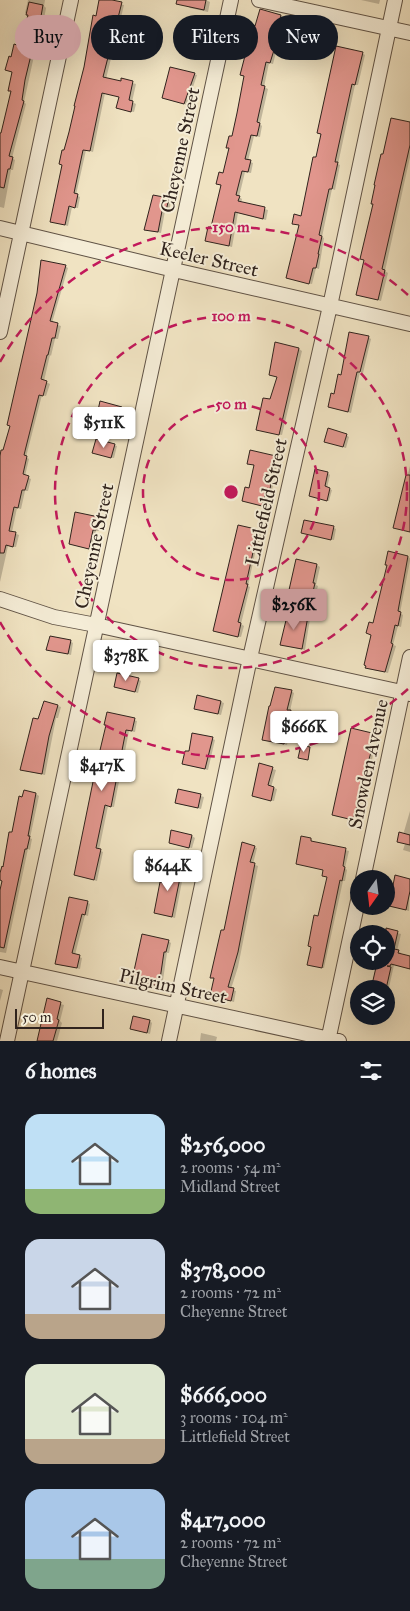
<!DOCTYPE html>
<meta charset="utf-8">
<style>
:root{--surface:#171b24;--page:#20242c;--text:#f1f3f6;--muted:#9ea1a6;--accent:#c59692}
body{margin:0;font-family:"IM FELL Great Primer",serif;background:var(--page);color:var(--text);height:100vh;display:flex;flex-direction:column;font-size:19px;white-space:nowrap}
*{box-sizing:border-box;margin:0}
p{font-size:16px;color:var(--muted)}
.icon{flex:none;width:28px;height:28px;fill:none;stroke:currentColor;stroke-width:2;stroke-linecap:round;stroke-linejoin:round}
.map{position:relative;height:1041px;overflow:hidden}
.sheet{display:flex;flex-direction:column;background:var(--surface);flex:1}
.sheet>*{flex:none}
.hud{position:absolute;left:15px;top:15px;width:380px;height:45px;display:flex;gap:10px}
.needle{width:32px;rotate:194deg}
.buttons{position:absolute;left:350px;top:870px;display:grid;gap:10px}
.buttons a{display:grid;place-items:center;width:45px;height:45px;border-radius:50%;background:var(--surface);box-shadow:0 5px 20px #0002;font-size:25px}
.scale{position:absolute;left:15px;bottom:12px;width:89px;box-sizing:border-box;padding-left:5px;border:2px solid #30231d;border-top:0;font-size:14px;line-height:18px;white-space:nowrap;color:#30231d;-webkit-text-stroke:4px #f5edd7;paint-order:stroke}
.price{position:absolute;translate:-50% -42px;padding:0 11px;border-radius:5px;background:#fff;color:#222;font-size:16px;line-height:32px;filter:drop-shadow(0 1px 2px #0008)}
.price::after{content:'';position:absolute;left:50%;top:30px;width:15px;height:11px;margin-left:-8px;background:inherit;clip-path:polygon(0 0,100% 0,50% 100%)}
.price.on{background:var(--accent);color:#111}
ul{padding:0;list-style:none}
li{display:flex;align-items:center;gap:15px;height:125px;padding:0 25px}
li span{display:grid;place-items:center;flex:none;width:140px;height:100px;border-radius:15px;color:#555}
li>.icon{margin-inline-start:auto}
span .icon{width:60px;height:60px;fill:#fffc;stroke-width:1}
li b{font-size:21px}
h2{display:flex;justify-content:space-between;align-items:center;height:60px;padding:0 25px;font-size:21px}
.chip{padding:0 18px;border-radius:22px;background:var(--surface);box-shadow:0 5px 20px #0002;font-size:18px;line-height:45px}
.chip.on{background:var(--accent);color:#111}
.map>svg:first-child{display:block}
</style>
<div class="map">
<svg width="410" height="1041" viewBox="0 0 410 1041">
<rect width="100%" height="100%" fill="#f0e3c2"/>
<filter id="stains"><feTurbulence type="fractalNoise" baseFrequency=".004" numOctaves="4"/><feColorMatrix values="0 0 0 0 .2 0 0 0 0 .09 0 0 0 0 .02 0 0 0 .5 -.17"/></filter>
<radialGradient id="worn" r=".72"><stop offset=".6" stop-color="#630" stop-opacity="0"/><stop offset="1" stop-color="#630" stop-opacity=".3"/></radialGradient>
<path fill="#0003" d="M28 0H45L44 6 46 8 37 57 34 56 24 102 26 104 12 158 15 160 13 170H11L4 208 0 207V134L2 135 12 92 9 90 13 72 7 70 12 58 21 47 29 15 25 13Z
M101 0 124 5 106 79 122 82V80L136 84 132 102 136 104 134 112 121 109 118 108 120 97 105 93 93 152 86 150 76 195 80 197 78 208 72 207 68 226 52 222 65 152Z
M187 0H206L210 2 208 12 190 8 186 5Z
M361 0H380L379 4Z
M261 11 284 17 281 27H279L274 51 276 52 273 64 269 63 264 87 268 89 260 124 262 126 260 137 254 136 248 161 253 163 251 173 245 172 239 197 242 199 241 203 268 210 266 220 238 213 232 247 206 240 212 229 222 186 218 184 224 174 230 149 227 147 233 138Z
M199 36 202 38 200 49 183 45Z
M362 53 365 55 358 85H355L338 164 340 165 335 190 332 189 322 237 324 238 319 269 316 268 312 284 290 279 287 278 301 226 294 223 302 217 322 135 318 133Z
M194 74 197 75 187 105 166 99Z
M410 123V157L385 271 388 273 381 301 357 295 365 260 374 204Z
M168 199 171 201 169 212 165 211 161 233 149 231Z
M65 266 68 268 52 323 61 326 58 339H55L51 356 50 355 44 381 50 384 46 396 42 395 26 457 29 459 25 476 31 479 28 491H25L21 509 17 508 12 532 19 535 16 547 8 546 0 582V464Z
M368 337 371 339 363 373 360 372 351 413 332 408 329 407 342 376Z
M299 349 302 351 282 435 261 431 278 377 270 374Z
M121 408 124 409 122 421 101 416Z
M346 435 349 437 346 448 326 442Z
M114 445 117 446 114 458 97 454Z
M251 452 279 459 272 490 270 489 265 507 244 501 249 490 255 466 248 463Z
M410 466V531L394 527Z
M328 473 330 475 327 488 332 490 329 501 313 497Z
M99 518 101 520 99 531H96L92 549 70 544Z
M333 527 336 529 334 540 302 532Z
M259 531 262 532 259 544H257L248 586 250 587 241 624 244 626 241 637 217 632 214 630Z
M408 557 410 558V561L400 613 403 615 401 627 398 626 393 645 396 646 388 673 369 669 366 667 374 624Z
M317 565 320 567 316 585 318 586 315 597 293 591Z
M307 618 310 619 305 650 285 646Z
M70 641 73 643 71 655 48 649Z
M138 679 141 681 138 693 115 687Z
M291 691 294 693 290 711 294 713 287 745 266 741 263 739Z
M221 702 224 703 221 715 195 708Z
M58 706 61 707 58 718H56L45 775 25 771 39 721Z
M134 720 137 721 135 732 129 731 114 807 108 806 99 850 103 852 97 881 78 876 75 875 107 725Z
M371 734 374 736 370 753 373 754 371 767 369 766 363 803 361 802 356 821 336 816 333 814Z
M213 739 215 740 208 770 183 764 190 753Z
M260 765 276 770 271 787 277 789 274 801 256 797Z
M179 790 204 797 201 809 179 804Z
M36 794 39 796 30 838 32 839 30 850 28 849 6 953 0 952V895L3 881 0 879 13 834Z
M410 811V852L403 850 405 844 403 835Z
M192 836 195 838 192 848 170 842Z
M302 838 311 839 313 842 349 851 345 868 347 870 345 881H343L324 968 311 966 318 918 328 877Z
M254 847 257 848 253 864 258 866 238 967 231 989 236 991 234 1002 211 996 215 979 212 977 224 932Z
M181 870 184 871 175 918 158 914 155 913 164 884Z
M410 880 409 911 390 906Z
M87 902 90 904 88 916 85 915 75 955 82 958 80 969 60 965 57 963Z
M382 929 401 934 397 951 401 953V955L410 957V969L394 965 388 992 392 994 387 1016 386 989H372L379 961H386V934H381Z
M168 941 171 943 169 953H167L162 987 136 981Z
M0 989 3 990 0 1001Z
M48 1000 64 1005 60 1021 62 1023 57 1041H39Z
M150 1021 152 1023 150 1034 131 1029Z
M201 1033 214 1036 217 1037 216 1041H200Z"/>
<path fill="#e1968d" stroke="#30231d" d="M99 0H112L122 2 103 77 121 81V78L133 81 129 100 133 101 131 112 116 108 119 97 102 93 90 151 83 150 79 169 74 193 78 194 75 208 69 206 65 225 50 222 62 165 59 164 62 150H64L69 132 75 106H74L84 67 93 15 96 16Z
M177 0H206L204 10 176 4Z
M29 2 43 5 34 56 31 55 25 80 22 100 24 101 9 156 13 157 10 169H8L4 188 0 187V133H1L11 91H8L12 72 5 70 9 56 11 57 14 44 20 46 28 15H26Z
M260 9 281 15 278 27 276 26 271 49 274 50 270 63 266 62 261 85 265 86 257 122 260 123 257 136 251 135 245 159 251 160 248 172 242 171 236 195 240 196 238 201 265 207 263 219 235 212 229 246 205 241 208 227H211L221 185 216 184 219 172 223 173 229 148H226L229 136H232L237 113 244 76 240 75 253 25 255 26Z
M184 32 200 35 197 49 181 45Z
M336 46 363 52 355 85 352 84 335 162H338L332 189H329L319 235 322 236 318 254H319L316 268H313L309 284 286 278 299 225 292 224 294 214 301 216 313 157H316L321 134 317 133Z
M170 67 195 73 184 104 162 98Z
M391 118 410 122V145L382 269 385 270 378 300 356 295 364 260 360 259 373 204H371L375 185H374L381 154H383Z
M153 195 169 198 166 211H162L158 232 144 230Z
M41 260 66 265 50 321 58 323 55 338H52L48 355H47L41 379 47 381 43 396 39 395 24 455 27 456 23 474 29 476 25 490H22L18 508 14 507 9 531 16 532 13 547 6 545 4 553H0V456L1 450H3L10 426 7 425 37 293Z
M349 332 369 336 360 372H357L348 412 328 407 331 393 334 394 338 374 341 375Z
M275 342 299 348 279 435 256 430 263 398 270 399 277 377 269 375Z
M100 401 122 407 119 420 97 415Z
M328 428 347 434 343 447 324 442Z
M96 439 115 444 111 458 92 453Z
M250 450 276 456 270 489 267 488 262 506 242 501 245 487 249 488 254 465 247 464Z
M315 469 328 472 325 486 330 488 327 501 309 496Z
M406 475H410V532L393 528Z
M75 512 99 517 96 530H93L89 549 69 544Z
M304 520 334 526 331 540 301 533Z
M238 525 260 530 256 544 255 543 246 584H248L238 622 241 623 238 637 213 631Z
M388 551 408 556 398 611 401 612 398 626 395 625 391 643 393 644 385 672 365 668 366 666 364 665 371 635 366 633 369 622 373 623 387 565H385Z
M296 559 317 564 313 583H315L312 596 289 590Z
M288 612 308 616 302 649 280 645Z
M50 636 71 640 68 654 46 650Z
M117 673 139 678 135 692 114 687Z
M275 687 292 690 287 710H291L284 744 262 740 269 706H270Z
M197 695 221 701 218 714 194 709Z
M44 701 58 705 49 736 42 774 20 770 33 718 38 719Z
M107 712 135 718 132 731 126 730 111 807 105 805 96 848 101 849 94 880 74 875 96 767 106 725H104Z
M351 728 372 733 368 751 371 752 361 788 363 789 360 802H358L353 820 332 815Z
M192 733 213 737 205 769 182 764 185 751H189Z
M301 745 310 747 308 760 298 758Z
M259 763 273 767 268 785 274 787 271 801 252 796Z
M178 789 201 794 198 808 175 803Z
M24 790 36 793 28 836H30L27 849H25L4 948 0 947V890L2 881 0 880V873L2 866 3 867 9 832H12L19 796 22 797Z
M171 830 192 835 189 848 169 843Z
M399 832 410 835V845L397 842Z
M301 836 311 838V841L346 848 343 866 345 867 342 881 340 880 322 968 307 965 311 947 308 946 314 915 318 916 327 877 322 876 323 870 296 864Z
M242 842 255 846 250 862 255 863 238 952 228 987 234 988 231 1001 210 996 214 978H210L221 930H224Z
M167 865 182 868 172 917 154 913 160 882 163 883Z
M395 875 410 879V891L406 910 389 906Z
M69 897 88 901 85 915 82 914 72 953 80 955 77 968 55 964Z
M386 928 398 931 394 949 399 950 398 953 410 956V969L391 964 390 966H387L391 967 386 989H371L377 963 386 965Z
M142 934 169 940 166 952H164L159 986 132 980Z
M47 998 61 1002 57 1019 59 1020 53 1041H37Z
M133 1016 150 1020 147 1033 130 1029Z"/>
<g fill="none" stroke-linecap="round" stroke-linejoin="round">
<g stroke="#605346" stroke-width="16">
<path id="minor" d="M259 0 410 33
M0 228 174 270 410 324
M0 332 71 0
M0 599 54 617 96 625 410 694
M363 879 410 657
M0 967 339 1041
M7 1041 231 0
M169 1041 250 658 330 306 395 0
M328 1041 359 896"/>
</g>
<use href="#minor" stroke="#f5edd7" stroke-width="14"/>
</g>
<g fill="none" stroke="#c2185b" stroke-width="2.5" stroke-dasharray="9 6">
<circle cx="231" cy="492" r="88"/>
<circle cx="231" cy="492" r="176"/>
<path d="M408 689A265 265 0 0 1 0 622M0 362A265 265 0 0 1 408 295"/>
</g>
<g text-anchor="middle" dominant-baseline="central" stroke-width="4" stroke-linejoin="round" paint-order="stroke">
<g font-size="19" fill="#30231d" stroke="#f5edd7">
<text transform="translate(180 150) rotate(-78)">Cheyenne Street</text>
<text transform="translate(209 259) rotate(13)">Keeler Street</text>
<text transform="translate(266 502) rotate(-77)">Littlefield Street</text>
<text transform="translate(94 546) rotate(-78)">Cheyenne Street</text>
<text transform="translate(368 764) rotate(-78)">Snowden Avenue</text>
<text transform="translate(173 986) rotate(12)">Pilgrim Street</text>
</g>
</g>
<circle cx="231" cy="492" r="8" fill="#c2185b" stroke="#f5edd7" stroke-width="2.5"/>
<g font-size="15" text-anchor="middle" font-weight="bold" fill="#c2185b" stroke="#f5edd7" stroke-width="4" stroke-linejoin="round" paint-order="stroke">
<text x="231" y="232">150 m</text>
<text x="231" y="321">100 m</text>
<text x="231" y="409">50 m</text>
</g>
<rect width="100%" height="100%" filter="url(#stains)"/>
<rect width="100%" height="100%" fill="url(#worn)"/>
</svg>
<div class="buttons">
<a><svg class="needle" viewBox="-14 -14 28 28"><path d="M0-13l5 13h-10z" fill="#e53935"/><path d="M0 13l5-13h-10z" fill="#9ea1a6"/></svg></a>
<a><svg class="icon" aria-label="locate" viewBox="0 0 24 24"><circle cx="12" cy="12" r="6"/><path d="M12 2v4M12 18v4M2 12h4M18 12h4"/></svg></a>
<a><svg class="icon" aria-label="layers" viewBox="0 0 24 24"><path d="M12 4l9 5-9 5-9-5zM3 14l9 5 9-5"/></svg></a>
</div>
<div class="scale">50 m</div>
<b class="price" style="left:104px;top:449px">$511K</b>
<b class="price on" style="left:294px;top:631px">$256K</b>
<b class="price" style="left:126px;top:682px">$378K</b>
<b class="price" style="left:304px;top:753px">$666K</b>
<b class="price" style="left:102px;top:792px">$417K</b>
<b class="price" style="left:168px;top:892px">$644K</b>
<div class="hud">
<a class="chip on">Buy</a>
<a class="chip">Rent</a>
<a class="chip">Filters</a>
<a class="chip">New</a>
</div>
</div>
<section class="sheet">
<h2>6 homes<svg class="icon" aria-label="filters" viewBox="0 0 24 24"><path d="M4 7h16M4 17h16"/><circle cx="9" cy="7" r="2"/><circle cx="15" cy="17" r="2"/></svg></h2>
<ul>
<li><span style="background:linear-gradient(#bfe0f5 75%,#8fb573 0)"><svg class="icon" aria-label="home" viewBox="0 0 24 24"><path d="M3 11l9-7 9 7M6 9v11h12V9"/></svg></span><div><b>$256,000</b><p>2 rooms · 54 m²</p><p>Midland Street</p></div></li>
<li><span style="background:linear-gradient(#c9d6e8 75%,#b9a48a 0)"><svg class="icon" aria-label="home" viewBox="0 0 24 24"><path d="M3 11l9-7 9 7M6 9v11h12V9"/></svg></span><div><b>$378,000</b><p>2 rooms · 72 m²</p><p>Cheyenne Street</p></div></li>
<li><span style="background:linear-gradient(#dfe7d0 75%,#b9a48a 0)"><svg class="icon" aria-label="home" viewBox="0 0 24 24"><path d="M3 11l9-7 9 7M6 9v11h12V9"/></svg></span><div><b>$666,000</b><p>3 rooms · 104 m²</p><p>Littlefield Street</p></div></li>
<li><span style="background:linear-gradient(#a9c7e8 70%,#7fa58c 0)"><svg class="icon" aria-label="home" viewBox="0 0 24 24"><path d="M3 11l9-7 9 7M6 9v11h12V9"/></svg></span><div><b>$417,000</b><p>2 rooms · 72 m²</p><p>Cheyenne Street</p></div></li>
</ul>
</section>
